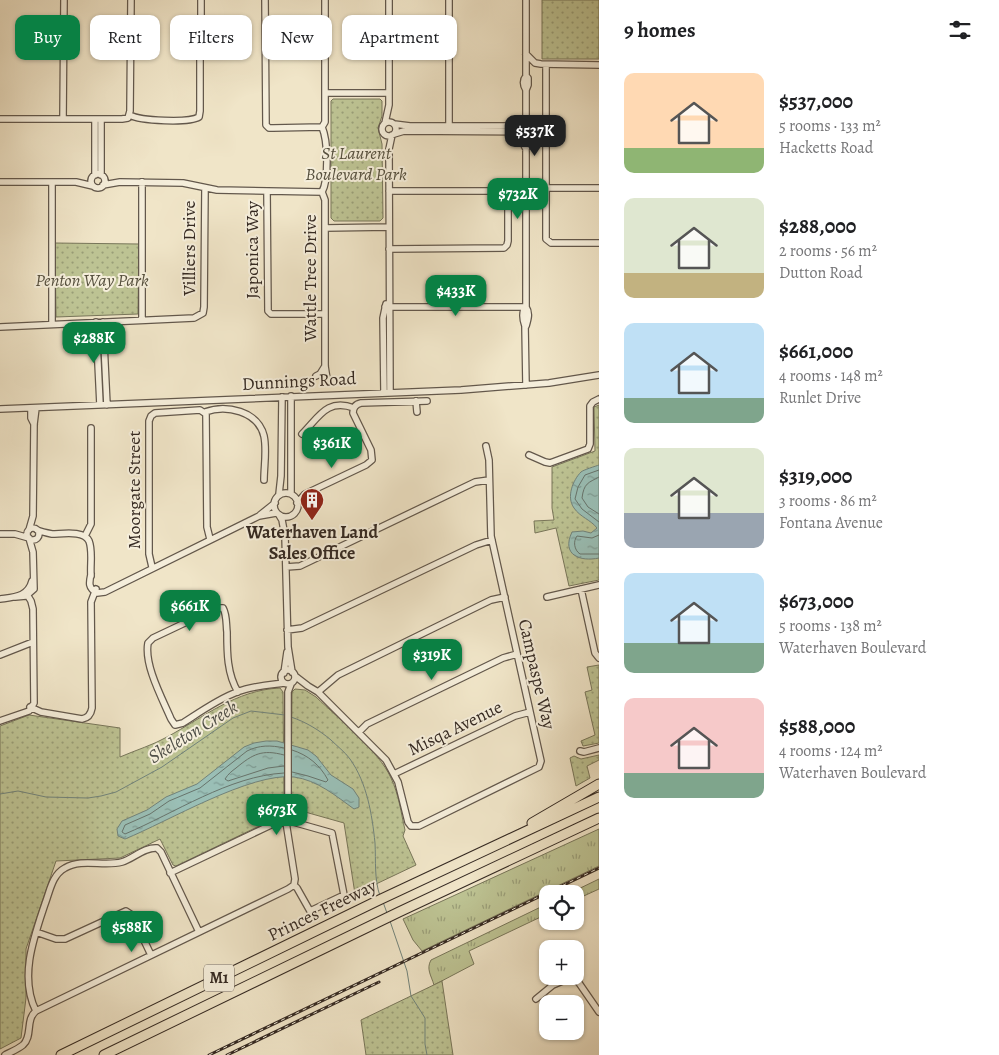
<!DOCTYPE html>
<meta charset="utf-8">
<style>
:root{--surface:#fff;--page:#f2f2f2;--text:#202124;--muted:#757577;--accent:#0b8043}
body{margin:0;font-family:Alegreya,serif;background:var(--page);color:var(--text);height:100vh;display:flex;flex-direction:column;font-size:19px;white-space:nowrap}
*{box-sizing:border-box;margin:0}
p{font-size:16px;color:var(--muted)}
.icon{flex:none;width:28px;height:28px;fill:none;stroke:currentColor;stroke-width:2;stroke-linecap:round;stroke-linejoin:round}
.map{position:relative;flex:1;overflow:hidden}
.drawer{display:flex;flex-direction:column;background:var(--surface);width:400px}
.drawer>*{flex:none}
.hud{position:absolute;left:15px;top:15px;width:475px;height:45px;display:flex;gap:10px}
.buttons{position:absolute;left:539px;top:885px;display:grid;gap:10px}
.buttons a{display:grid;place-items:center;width:45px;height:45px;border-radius:10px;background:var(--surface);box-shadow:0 1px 4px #0004;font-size:25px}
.price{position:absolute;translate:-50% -42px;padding:0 11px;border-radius:10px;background:var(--accent);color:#fff;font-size:16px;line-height:32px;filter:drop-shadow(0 1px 2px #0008)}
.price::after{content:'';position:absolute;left:50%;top:30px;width:15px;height:11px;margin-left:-8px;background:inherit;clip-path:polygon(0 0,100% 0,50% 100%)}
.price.active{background:#222;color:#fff}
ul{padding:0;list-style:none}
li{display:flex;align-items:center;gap:15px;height:125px;padding:0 25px}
li span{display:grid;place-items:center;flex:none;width:140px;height:100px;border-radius:10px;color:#555}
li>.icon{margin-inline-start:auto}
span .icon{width:60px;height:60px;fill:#fffc;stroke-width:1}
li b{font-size:21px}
h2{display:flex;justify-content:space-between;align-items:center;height:60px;padding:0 25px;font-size:21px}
.pill{padding:0 18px;border-radius:10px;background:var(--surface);box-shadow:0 1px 4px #0004;font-size:18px;line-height:45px}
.pill.active{background:var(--accent);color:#fff}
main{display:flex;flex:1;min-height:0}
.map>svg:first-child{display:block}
</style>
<main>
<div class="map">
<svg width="599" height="1055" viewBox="0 0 599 1055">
<defs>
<pattern id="grass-tufts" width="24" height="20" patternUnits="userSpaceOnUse" patternTransform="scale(1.25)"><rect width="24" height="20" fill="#bdc393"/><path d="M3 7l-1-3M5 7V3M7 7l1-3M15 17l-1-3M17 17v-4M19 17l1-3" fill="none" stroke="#9a9e78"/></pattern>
<pattern id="park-dots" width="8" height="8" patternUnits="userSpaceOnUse" patternTransform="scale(1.25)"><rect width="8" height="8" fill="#bdc393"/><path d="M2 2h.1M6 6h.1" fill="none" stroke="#9a9e78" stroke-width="1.8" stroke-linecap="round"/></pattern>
<pattern id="water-ripples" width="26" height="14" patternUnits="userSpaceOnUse" patternTransform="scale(1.25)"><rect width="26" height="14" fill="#9abfb6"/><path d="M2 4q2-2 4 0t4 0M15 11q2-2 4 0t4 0" fill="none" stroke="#7e9b94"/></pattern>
</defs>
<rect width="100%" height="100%" fill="#f0e5c8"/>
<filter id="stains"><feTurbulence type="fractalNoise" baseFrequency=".004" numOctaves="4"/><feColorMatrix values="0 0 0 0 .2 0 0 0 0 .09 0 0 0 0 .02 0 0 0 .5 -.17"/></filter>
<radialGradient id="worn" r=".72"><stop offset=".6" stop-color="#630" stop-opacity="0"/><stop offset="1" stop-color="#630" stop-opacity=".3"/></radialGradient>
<path fill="url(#grass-tufts)" stroke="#78765a" d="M599 829V866L422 951 413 940 403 919Z
M599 879V889L575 900V894H568Z
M547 904V914L469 951 474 964 434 985C431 975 426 969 431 960Z"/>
<path fill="url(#park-dots)" stroke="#78765a" d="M542 0H599V59H542Z
M333 99H380L382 101V116L378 128 382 144 383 218 380 221H334L331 218V101Z
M55 243 139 244 138 314 56 317Z
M599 405V580L569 586 556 528 535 533 534 521 554 520 552 508V467L595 451 594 407Z
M599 665V743L583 746 581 741 595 735 585 692 592 690 587 667Z
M280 688 283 692 284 803 278 817 176 866 173 865 160 839 120 858 56 861 26 949V998L21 1038 0 1049V726L29 715 120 728V757C136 750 153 745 167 737 204 717 236 690 280 688Z
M295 689 305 690 316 697C338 718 379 751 391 778 399 795 401 813 405 830L403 836 416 865 355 894 344 823 291 808 292 692Z
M599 755V760L587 766 590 778 576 786 570 758 574 756 581 759Z
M442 981 453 1055H366L361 1020Z"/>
<path fill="url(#water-ripples)" stroke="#71837b" d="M599 465V558C580 562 561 555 572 532L583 531 591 533 597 528C591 520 580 517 574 508 566 497 573 480 581 472 583 470 596 466 599 465Z
M266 741H277L308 750 316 756 331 775 353 789 359 798V807L354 809C336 796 317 780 294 777 251 772 167 822 125 839L118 836 117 829 122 821 147 810 166 797 197 784 244 747 254 743Z"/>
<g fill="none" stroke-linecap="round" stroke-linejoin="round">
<path stroke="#67746c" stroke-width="1" d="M599 470 585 475 578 487 575 499 582 509 599 522
M599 477C588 483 584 483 582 498L588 507 599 514
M599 535 592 538 577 536C573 541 574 550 580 554H599
M284 748C271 745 259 745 247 751L200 788 169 801 150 814 125 825 122 832 125 834C175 813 229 776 284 773
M292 750C308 755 320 765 328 780L326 782 308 776 292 772
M284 755C262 749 253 754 236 768 232 771 228 774 225 779L228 781 268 768 284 766"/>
<path stroke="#71837b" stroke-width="1" d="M291 717C306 722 319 730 331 740 337 746 345 752 350 759 367 783 372 814 375 843 376 861 374 879 380 896
M0 794 18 791 46 797 88 798 101 796 116 792 162 767 233 718 251 711 285 715
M383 902 387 913
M390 921 407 971 411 996 425 1018V1044L427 1055"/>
<g stroke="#63584c" stroke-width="8">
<path id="minor" d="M201 0V19
M265 0 266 125 269 128H273L322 127
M526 0V76L528 78V85L526 90C526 101 526 112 526 122 525 132 520 140 526 149
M526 54 535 63 541 64 599 65
M546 65V239L551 243H599
M526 76C522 81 523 85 526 90
M325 93H389
M130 115C140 121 189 123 199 117L200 111V44
M0 119H122L128 118 130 111 131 0
M63 119 64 0
M95 119V175
M382 129a7 7 0 1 1 14 0a7 7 0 1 1-14 0Z
M385 123 389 105V0
M394 124 410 126H526
M526 126C529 133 530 142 526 149V307C521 312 523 320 525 326L526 385
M322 127 325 122V0
M449 128V0
M394 134 404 131 526 132
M91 181a7 7 0 1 1 14 0a7 7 0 1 1-14 0Z
M101 175V119
M0 182H76L93 186
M142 182V320
M103 185 120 182 183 183 217 190 322 192
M546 188H599
M267 191 268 311 271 314H325
M389 191H500L506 193 508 197V241L507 245 504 248 389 249
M322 192 325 200V366L327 379
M322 192C329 179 328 141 322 127
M325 228 389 227
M385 307H526
M96 322 100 405
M103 322 107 405
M52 324V182
M526 326C528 319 530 313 526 307
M0 327 194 318 203 313 204 307 205 188
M316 376 320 374 325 366
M384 392 383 318 386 304
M390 392 389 149 392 135
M291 396V493
M416 401 417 412
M31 408V418L34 424
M0 409 461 390 549 383 599 375
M205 412C226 404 258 411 264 436 267 450 264 466 264 480
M309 427 315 435
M302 434C319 417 327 398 354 408
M529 455 545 462 550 463 588 449 590 444V406L593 402 599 399
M274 505a12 12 0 1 1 24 0a12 12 0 1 1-24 0Z
M279 494 281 476 282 397
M297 503 305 494 366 465 372 460 371 450 353 413C353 407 356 404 361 403L427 401
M260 515 275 503
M279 515 282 520 285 536 288 647 292 672
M27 534a6 6 0 1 1 12 0a6 6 0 1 1-12 0Z
M29 530 33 516 34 424 36 408
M37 530C42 532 47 533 52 534 62 534 84 530 89 541 93 551 90 565 91 576
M0 534H15L29 538
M85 536 91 524V428
M152 567 149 554V421L151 416 155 413 200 410 206 414 207 527 210 539
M286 567 300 566 475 482 489 480
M91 574C89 583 88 588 97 593L105 592 259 516 276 513
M581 589 595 653 599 658
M15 597 26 596 34 589 33 552 29 538
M547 597 599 585
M0 599C14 597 28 597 32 581
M287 630 302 628 476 545 492 540
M0 655 33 642
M281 677a7 7 0 1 1 14 0a7 7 0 1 1-14 0Z
M284 673 287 652
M295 676 308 686 318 692 386 760 398 782 408 822 411 826H419L539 767 541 761 491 536 489 460 486 446
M238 692C227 674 227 652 227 632 226 624 227 615 223 608H217L210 611 153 638 148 643C144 665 162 698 171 719L175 725 183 723C200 712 218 699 237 692 252 686 268 685 284 683
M318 692 338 675 491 600 505 597
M30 707 41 712 82 719C88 718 91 714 92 708L91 602 96 589
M0 721 29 711 34 703 33 609 31 601 26 593
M359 732 367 724 503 658 517 654
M580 751 584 752 599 748
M394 774 515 716 530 712
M286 820 332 833 344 895 310 911 297 888 294 885
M170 873 271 825 286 822
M36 932 56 939H65L126 911 132 915 151 955
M536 999 553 985 572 977 579 983 599 1012
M36 1011C19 977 34 937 45 904 50 891 52 875 65 868 82 858 104 867 122 862 133 859 144 847 157 848L161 852 199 932
M5 1055C11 1052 18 1049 23 1045 33 1036 25 1020 36 1011L288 889 294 885 295 879 286 822 288 801V692L291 684"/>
</g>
<g stroke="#342922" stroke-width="11">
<path id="highway" d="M532 823 599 784
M61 1055 377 901 599 797
M104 1055 399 912 599 818"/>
</g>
<use href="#minor" stroke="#f5eedb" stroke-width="5.5"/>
<use href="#highway" stroke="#f0e5c8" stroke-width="9"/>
<g stroke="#342922" stroke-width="3">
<path id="rail" d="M209 1055 599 868
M227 1055 379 982"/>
</g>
<use href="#rail" stroke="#f5eedb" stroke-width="1" stroke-dasharray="4" stroke-linecap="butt"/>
</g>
<defs>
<g id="building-pin" transform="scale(1.25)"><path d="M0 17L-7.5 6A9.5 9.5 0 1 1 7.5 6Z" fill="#8f2418" stroke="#f5eedb"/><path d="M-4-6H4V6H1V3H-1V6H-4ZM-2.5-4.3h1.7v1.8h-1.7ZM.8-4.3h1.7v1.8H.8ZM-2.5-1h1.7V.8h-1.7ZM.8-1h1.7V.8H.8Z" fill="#fff"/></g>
</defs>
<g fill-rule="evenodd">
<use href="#building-pin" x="312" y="500"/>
</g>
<g text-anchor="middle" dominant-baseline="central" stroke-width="4" stroke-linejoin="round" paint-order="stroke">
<rect fill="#f5eedb" stroke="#6e645a" stroke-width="1" x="204" y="964.5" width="30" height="27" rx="4"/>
<g font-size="16" font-weight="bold" fill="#342922">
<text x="219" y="978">M1</text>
</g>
<g font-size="18" font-style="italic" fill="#56503e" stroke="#f5eedb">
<text x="356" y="153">St Laurent<tspan x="356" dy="21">Boulevard Park</tspan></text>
<text x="92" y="280">Penton Way Park</text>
</g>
<g font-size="18" fill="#342922" stroke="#f5eedb">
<text transform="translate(189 248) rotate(-90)">Villiers Drive</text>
<text transform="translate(252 250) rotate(-90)">Japonica Way</text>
<text transform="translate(310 278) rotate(-90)">Wattle Tree Drive</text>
<text transform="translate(299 381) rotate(-3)">Dunnings Road</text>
<text transform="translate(134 490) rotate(-90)">Moorgate Street</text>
<text transform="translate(537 674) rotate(77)">Campaspe Way</text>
<text transform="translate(455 728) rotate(-26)">Misqa Avenue</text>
<text transform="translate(322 910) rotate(-26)">Princes Freeway</text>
</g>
<g font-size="18" font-weight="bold" fill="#342922" stroke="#f5eedb">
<text x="312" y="532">Waterhaven Land<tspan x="312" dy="21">Sales Office</tspan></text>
</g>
<g font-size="19" font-style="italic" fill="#4e4e47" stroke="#f5eedb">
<text transform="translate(193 732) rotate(-32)">Skeleton Creek</text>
</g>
</g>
<rect width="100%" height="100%" filter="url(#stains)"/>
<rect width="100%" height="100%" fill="url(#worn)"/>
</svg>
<div class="buttons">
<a><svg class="icon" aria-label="locate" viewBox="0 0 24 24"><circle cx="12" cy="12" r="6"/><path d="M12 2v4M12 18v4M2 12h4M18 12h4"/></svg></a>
<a>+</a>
<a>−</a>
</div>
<b class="price active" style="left:535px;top:157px">$537K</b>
<b class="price" style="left:518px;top:220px">$732K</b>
<b class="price" style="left:456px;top:317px">$433K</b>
<b class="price" style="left:94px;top:364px">$288K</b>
<b class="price" style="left:332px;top:469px">$361K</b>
<b class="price" style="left:190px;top:632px">$661K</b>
<b class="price" style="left:432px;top:681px">$319K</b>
<b class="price" style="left:277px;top:836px">$673K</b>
<b class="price" style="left:132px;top:953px">$588K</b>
<div class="hud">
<a class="pill active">Buy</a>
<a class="pill">Rent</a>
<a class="pill">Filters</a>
<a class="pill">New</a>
<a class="pill">Apartment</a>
</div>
</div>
<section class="drawer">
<h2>9 homes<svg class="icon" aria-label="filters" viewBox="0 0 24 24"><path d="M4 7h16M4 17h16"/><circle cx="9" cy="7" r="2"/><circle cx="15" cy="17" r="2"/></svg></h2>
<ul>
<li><span style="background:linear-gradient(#ffd9b3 75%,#8fb573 0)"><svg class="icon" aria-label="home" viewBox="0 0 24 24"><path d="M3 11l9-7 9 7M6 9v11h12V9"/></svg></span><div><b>$537,000</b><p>5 rooms · 133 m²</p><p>Hacketts Road</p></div></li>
<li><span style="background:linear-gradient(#dfe7d0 75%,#c2b280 0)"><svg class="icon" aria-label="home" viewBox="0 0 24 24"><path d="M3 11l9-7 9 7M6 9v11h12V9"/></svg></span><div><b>$288,000</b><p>2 rooms · 56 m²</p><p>Dutton Road</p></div></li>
<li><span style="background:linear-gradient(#bfe0f5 75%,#7fa58c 0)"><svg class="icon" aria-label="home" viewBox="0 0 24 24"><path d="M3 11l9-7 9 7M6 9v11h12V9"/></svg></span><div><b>$661,000</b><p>4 rooms · 148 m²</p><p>Runlet Drive</p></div></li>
<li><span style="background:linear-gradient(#dfe7d0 65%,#9aa5b1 0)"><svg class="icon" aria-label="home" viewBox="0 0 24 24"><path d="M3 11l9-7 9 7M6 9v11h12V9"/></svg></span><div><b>$319,000</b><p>3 rooms · 86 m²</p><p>Fontana Avenue</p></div></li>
<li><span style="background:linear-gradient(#bfe0f5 70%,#7fa58c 0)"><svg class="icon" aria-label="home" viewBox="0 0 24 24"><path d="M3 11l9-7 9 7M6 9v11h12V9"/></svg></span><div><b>$673,000</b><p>5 rooms · 138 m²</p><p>Waterhaven Boulevard</p></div></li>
<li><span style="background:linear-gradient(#f6c9c9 75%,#7fa58c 0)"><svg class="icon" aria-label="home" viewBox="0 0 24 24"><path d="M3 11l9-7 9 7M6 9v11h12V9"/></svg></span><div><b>$588,000</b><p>4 rooms · 124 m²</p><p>Waterhaven Boulevard</p></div></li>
</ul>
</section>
</main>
